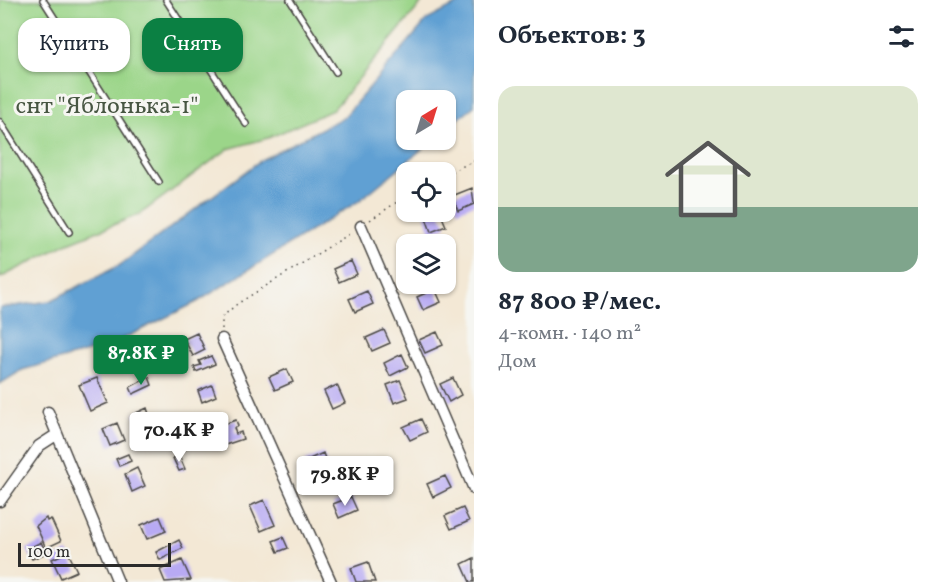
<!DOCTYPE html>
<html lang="ru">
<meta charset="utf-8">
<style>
:root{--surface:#fff;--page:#f2f2f3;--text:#1f2937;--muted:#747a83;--accent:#0b8043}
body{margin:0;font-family:Vollkorn,serif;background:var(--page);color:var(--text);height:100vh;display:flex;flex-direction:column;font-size:22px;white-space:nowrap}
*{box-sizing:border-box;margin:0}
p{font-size:20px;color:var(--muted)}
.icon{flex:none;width:33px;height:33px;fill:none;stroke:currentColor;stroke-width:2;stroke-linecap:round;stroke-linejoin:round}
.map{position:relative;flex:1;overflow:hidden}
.side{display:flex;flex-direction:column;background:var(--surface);width:468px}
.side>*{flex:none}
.guide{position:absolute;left:18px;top:18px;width:366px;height:54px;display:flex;gap:12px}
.needle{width:39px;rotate:38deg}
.controls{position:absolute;left:396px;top:90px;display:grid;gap:12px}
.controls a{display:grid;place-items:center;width:60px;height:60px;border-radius:12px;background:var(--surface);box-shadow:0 2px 4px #0004;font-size:30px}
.scale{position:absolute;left:18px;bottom:15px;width:153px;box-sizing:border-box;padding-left:6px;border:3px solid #2b2b2b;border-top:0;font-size:16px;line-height:21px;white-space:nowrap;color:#2b2b2b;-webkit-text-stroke:4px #f6f6f2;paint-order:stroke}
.price{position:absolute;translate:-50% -51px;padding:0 14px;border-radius:6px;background:#fff;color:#222;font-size:20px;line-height:39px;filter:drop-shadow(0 2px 3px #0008)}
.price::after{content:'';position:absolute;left:50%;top:36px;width:18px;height:14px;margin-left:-9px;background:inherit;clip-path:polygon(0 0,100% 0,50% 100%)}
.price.on{background:var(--accent);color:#fff}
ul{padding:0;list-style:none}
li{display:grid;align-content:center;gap:12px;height:318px;padding:0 24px}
li span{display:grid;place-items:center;height:186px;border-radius:18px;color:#555}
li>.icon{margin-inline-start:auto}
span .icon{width:108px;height:108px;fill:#fffc;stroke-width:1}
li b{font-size:26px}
h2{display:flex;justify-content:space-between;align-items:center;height:72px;padding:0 24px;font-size:26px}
.chip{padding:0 21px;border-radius:18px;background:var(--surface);box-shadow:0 2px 4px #0004;font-size:21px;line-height:54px}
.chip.on{background:var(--accent);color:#fff}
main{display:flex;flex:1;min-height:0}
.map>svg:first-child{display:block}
</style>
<main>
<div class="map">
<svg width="474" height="582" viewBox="0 0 474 582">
<rect width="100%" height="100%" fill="#f6f6f2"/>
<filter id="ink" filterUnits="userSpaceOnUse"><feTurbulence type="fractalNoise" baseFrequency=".0167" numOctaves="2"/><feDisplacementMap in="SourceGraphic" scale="12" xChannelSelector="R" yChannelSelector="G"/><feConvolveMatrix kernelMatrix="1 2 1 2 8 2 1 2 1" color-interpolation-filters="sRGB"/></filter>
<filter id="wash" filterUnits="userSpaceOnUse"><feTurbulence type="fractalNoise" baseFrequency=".008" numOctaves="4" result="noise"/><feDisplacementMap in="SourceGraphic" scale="24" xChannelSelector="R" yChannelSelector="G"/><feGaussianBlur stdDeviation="1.35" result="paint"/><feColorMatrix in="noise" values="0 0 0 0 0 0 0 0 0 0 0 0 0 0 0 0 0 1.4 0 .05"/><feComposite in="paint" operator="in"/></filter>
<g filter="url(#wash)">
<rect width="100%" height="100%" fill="#f3e8d5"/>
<path fill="#9bd589" stroke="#63805a" stroke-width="1.5" d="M0 0H424L333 110 268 138 228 149 140 214 66 244 0 278Z"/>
<path fill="#60a0d3" stroke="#46667f" stroke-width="1.5" d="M465 0H474V106L446 129V100H406V140H433L359 201 197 302 106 347 22 370 0 384V308L50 301 120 265 261 160 344 117 427 20Z"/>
<g id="blocks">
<path fill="#b8aaf3" d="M472 188 474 204 458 211 452 196Z
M424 212H440L446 226 431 232Z
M351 261 357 274 339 282 333 269Z
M435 289 441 302 423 310 417 297Z
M367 291 373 304 355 312 349 299Z
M384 330 390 343 372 351 366 338Z
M437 332 443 345 425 353 419 340Z
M197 333 205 350 193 356 184 339Z
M402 354 408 367 390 376 384 363Z
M211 356 215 364 196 372 194 367 201 365 199 361Z
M287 369 293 382 275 390 269 377Z
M149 377 152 385 133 394 130 387Z
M97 378 108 403 90 411 79 385Z
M453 378 461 395 449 402 440 384Z
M400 380 408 398 394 403 387 385Z
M212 385 216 396 202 402 198 391Z
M337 385 345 403 332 409 324 391Z
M147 408 150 417 137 422 134 414Z
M421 419 427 432 410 440 403 427Z
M236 420 238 426 234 428 236 434 241 432 243 439 222 446 215 427Z
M117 423 124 440 110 446 103 429Z
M323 453 328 467 310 474 305 461Z
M128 454 131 461 119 466 116 459Z
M179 455 185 469 179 471 173 458Z
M137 468 145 486 132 492 125 474Z
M445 476 451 488 433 497 427 484Z
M351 497 357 510 339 518 333 504Z
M264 500 275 525 261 531 250 506Z
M463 508 469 521 451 529 445 516Z
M160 517 166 531 147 539 141 525Z
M46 518 47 521 51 519 61 541 46 548 36 526Z
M283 537 288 548 278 552 273 541Z
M179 540 183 548 160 560 156 552Z
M41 542 46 553 32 559 27 549Z
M68 552 77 571 61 578 52 559Z
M474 558V582H470L462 564Z
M182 560 191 580 165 582 160 570Z
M368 562 375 582H356L351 568Z"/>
</g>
</g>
<g filter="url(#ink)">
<use href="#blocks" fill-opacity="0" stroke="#494744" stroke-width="1.5"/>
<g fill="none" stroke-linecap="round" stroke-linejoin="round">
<g stroke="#494744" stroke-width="8">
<path id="service" d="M43 0 159 182
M166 0 246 124
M290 0 336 72
M0 122 69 232"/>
</g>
<g stroke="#494744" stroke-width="13">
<path id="minor" d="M361 226 474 489
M222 339 331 582
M48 412 118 582
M0 501 39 446 56 435"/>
</g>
<path stroke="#494744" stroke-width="1.5" stroke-dasharray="1.5 4.5" stroke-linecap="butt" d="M446 174 474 161
M370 220 406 196
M222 329V317L237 304 351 233"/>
<use href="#service" stroke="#fff" stroke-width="5"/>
<use href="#minor" stroke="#fff" stroke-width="10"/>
</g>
</g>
<g text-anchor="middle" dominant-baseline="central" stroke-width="6" stroke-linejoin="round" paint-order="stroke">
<g font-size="24" fill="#475642" stroke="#f6f6f2">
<text x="107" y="107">снт "Яблонька-1"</text>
</g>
</g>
</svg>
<div class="controls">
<a><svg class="needle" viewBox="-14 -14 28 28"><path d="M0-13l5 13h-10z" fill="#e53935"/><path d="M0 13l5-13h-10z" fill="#747a83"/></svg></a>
<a><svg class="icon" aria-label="locate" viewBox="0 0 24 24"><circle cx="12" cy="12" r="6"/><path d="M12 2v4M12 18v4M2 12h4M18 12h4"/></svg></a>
<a><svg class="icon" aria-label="layers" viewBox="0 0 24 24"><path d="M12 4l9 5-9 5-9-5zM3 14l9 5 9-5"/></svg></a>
</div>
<div class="scale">100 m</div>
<b class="price on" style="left:141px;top:386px">87.8K ₽</b>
<b class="price" style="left:179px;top:463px">70.4K ₽</b>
<b class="price" style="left:345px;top:507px">79.8K ₽</b>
<div class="guide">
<a class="chip">Купить</a>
<a class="chip on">Снять</a>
</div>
</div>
<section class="side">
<h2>Объектов: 3<svg class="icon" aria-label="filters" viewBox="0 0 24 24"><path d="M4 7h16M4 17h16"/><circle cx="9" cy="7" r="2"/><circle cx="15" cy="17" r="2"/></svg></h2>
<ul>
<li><span style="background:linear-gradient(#dfe7d0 65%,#7fa58c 0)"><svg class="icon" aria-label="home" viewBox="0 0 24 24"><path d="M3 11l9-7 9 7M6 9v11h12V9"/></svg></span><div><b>87 800 ₽/мес.</b><p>4-комн. · 140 m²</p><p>Дом</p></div></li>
</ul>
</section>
</main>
